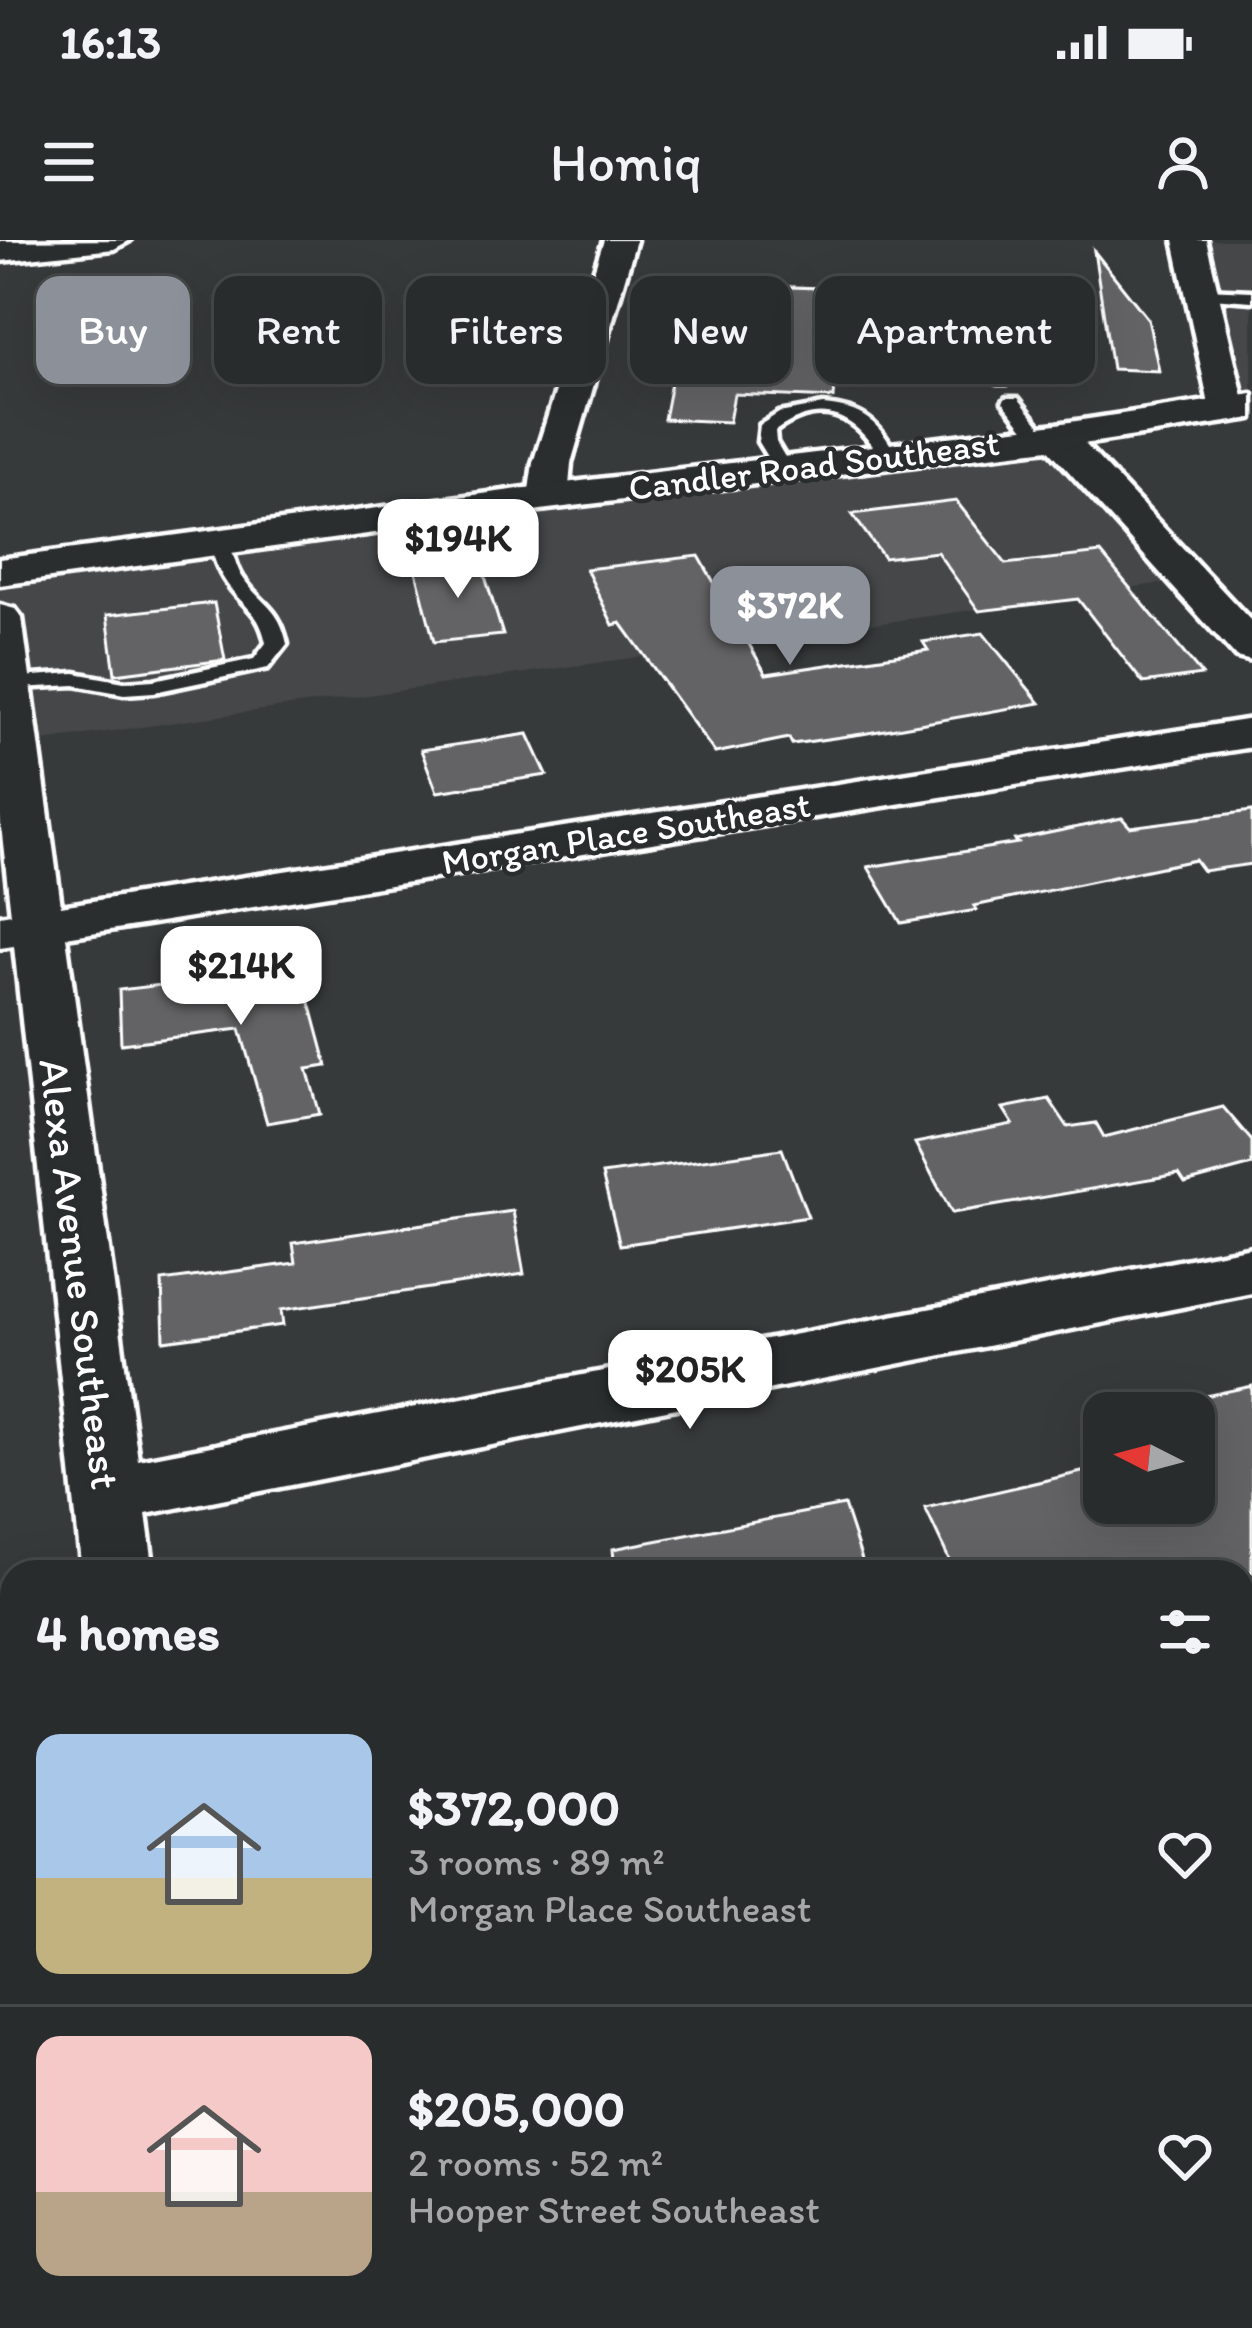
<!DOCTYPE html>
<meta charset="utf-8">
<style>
:root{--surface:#292c2c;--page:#353838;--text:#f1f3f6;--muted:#a5a7a9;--line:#454848;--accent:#8c9099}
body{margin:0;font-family:Itim,sans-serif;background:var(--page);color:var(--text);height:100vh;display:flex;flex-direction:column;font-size:45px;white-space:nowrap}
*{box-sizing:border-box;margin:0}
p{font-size:39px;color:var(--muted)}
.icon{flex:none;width:66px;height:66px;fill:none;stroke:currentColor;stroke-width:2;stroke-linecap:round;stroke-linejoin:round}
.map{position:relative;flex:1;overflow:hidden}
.sheet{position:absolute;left:0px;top:1320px;width:1254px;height:768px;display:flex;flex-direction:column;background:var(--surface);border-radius:36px 36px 0 0;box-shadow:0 12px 48px #0002,0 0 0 3px var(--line)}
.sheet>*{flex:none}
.top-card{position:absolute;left:36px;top:36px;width:1182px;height:108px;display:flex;gap:24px}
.needle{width:78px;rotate:276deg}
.tools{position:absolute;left:1083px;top:1152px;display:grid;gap:24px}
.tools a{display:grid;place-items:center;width:132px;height:132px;border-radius:24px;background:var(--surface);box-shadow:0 12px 48px #0002,0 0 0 3px var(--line);font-size:60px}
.price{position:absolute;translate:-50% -102px;padding:0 27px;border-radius:24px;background:#fff;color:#222;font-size:39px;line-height:78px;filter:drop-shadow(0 3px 6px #0008)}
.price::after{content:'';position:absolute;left:50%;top:72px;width:36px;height:27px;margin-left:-18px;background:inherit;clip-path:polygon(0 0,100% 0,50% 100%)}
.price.selected{background:var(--accent);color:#fff}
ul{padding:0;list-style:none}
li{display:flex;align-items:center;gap:36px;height:300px;padding:0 36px}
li+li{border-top:3px solid var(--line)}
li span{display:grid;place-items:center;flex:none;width:336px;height:240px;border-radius:24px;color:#555}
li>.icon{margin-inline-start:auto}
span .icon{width:144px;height:144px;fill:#fffc;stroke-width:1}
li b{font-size:51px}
h2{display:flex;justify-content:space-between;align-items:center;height:144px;padding:0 36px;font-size:51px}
.pill{padding:0 42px;border-radius:24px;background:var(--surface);box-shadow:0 12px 48px #0002,0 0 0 3px var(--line);font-size:42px;line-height:108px}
.pill.selected{background:var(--accent);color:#fff}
.status{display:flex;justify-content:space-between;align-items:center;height:84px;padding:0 60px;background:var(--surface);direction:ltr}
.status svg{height:33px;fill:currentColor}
header{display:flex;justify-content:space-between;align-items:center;height:156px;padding:0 36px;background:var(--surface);font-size:54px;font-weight:600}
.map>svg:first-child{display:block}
</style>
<div class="status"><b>16:13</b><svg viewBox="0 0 49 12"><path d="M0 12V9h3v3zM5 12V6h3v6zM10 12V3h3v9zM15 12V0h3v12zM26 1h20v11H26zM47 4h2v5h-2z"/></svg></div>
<header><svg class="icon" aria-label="menu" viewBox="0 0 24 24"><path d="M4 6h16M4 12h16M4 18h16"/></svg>Homiq<svg class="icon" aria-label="person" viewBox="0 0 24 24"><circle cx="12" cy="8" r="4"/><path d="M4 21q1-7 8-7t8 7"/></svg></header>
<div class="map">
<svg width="1252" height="2088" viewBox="0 0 1252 2088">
<rect width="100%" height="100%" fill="#373a3b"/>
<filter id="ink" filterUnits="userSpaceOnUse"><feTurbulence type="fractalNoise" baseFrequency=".00833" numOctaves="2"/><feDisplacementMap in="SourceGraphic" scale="24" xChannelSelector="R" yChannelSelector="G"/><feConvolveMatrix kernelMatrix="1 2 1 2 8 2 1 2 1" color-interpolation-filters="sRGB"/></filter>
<g filter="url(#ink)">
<path fill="#444748" d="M1178 0H1252V165L1244 166Z
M1057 196 1199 338 0 507V326Z"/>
<path fill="#636465" stroke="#fff" stroke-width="3" d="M1094 11 1148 79 1159 131 1112 129Z
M739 45 899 51 897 134H836L834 158 734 154 729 182 664 179 682 85 709 86 715 52 738 53Z
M956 261 1006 324 1101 313 1202 435 1143 443 1078 359 979 371 937 312 884 318 852 274Z
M699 316 766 434 928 410 923 402 983 393 1040 463 862 494 792 504 789 498 715 513 621 383 613 385 586 329Z
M480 320 503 395 434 402 415 327Z
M214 363 225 420 115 434 107 375Z
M528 494 547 535 437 552 421 510Z
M1252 571V624L1203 631 1195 620 974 666 977 670 901 683 868 627 1018 603 1015 600 1122 578 1130 587Z
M299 722 327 826 307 829 320 874 267 883 240 789 121 804 119 750 237 736Z
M1049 859 1068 887 1096 883 1104 897 1223 867 1252 901V925L1185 943 1179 934 952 973 915 903 1013 884 1003 868Z
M782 909 808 977 620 1005 602 934Z
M513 971 524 1034 281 1070 283 1085 164 1101 162 1041 296 1023 293 1003Z
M1252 1146V1332H955L925 1268 1104 1227V1263H1194V1209L1213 1206 1186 1160Z
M844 1265 866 1332H615L613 1309Z"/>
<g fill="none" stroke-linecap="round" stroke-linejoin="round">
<g stroke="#fff" stroke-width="9">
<path id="service" d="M1203 49 1252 51V61L1197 57 1195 54Z
M919 66 988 89 1012 139 1009 143H997L975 95 913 74 911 71Z
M1006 158H1018L1050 198 1047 202H1035L1003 162Z
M823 165C862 168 879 182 897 216L894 220H882C856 176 823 157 775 191L776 202 792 229 777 233 758 202 760 185 779 173Z
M219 296C235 304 233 324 243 338 262 366 279 366 287 404L268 428 154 452 124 454 75 445 0 449V439L7 438 75 433 124 442 154 440 254 419 266 403C259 368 241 367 224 339 217 328 213 315 209 302Z"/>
</g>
<g stroke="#fff" stroke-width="9">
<path id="minor" d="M130 0 114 9 0 21V1Z
M604 0H636L571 223 568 257 562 265H534L528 257 533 223Z
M1174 0H1206L1246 169 1241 177H1215L1210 169Z
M1057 185 1070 188 1252 382V421L1236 417 1044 204 1038 196 1044 188Z
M0 365 15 369 22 378 61 666 1252 479V507L66 697 138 1220 1252 1007V1053L146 1274 154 1332H82L14 706 0 708V676L11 674 0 576Z
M12 1725V1839L0 1844V1730Z
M0 1857 12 1858V1946L0 1945Z
M1242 2028 1252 2030V2088H1200L1195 2076H1242Z
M709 2076H803L801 2088H707Z"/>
</g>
<g stroke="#fff" stroke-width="9">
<path id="secondary" d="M1252 154V178L1057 208 548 269 0 345V319L548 245 1057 184Z"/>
</g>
<use href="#service" fill="#2a2d2e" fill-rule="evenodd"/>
<use href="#minor" fill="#2a2d2e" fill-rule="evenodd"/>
<use href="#secondary" fill="#2a2d2e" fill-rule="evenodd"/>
</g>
</g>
<g text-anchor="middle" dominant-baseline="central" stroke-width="9" stroke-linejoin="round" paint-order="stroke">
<g font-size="36" fill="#fff" stroke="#2a2d2e">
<text transform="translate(814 225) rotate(-7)">Candler Road Southeast</text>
<text transform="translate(626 593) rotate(-9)">Morgan Place Southeast</text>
</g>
<g font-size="42" fill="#fff" stroke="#2a2d2e">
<text transform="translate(80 1034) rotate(83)">Alexa Avenue Southeast</text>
</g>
</g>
</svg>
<div class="tools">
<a><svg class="needle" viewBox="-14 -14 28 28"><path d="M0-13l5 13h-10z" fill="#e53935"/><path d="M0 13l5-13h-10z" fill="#a5a7a9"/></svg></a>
</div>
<b class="price" style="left:458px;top:361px">$194K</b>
<b class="price selected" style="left:790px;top:428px">$372K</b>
<b class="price" style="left:241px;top:788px">$214K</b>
<b class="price" style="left:690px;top:1192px">$205K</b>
<div class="top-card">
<a class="pill selected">Buy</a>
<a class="pill">Rent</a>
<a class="pill">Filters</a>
<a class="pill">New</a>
<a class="pill">Apartment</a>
</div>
<section class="sheet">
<h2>4 homes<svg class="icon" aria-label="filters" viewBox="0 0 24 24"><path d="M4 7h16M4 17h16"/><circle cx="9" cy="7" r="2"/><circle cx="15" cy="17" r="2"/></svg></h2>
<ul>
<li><span style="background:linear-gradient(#a9c7e8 60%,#c2b280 0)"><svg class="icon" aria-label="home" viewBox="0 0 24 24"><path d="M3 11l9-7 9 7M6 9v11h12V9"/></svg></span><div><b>$372,000</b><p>3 rooms · 89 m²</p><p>Morgan Place Southeast</p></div><svg class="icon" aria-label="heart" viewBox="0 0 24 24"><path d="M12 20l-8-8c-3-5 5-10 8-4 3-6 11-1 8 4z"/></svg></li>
<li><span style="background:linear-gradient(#f6c9c9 65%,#b9a48a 0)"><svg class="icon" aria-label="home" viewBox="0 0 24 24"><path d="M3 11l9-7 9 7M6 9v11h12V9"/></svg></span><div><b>$205,000</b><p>2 rooms · 52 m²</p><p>Hooper Street Southeast</p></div><svg class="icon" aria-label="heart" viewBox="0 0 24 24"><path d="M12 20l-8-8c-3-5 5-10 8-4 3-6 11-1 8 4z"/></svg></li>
</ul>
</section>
</div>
